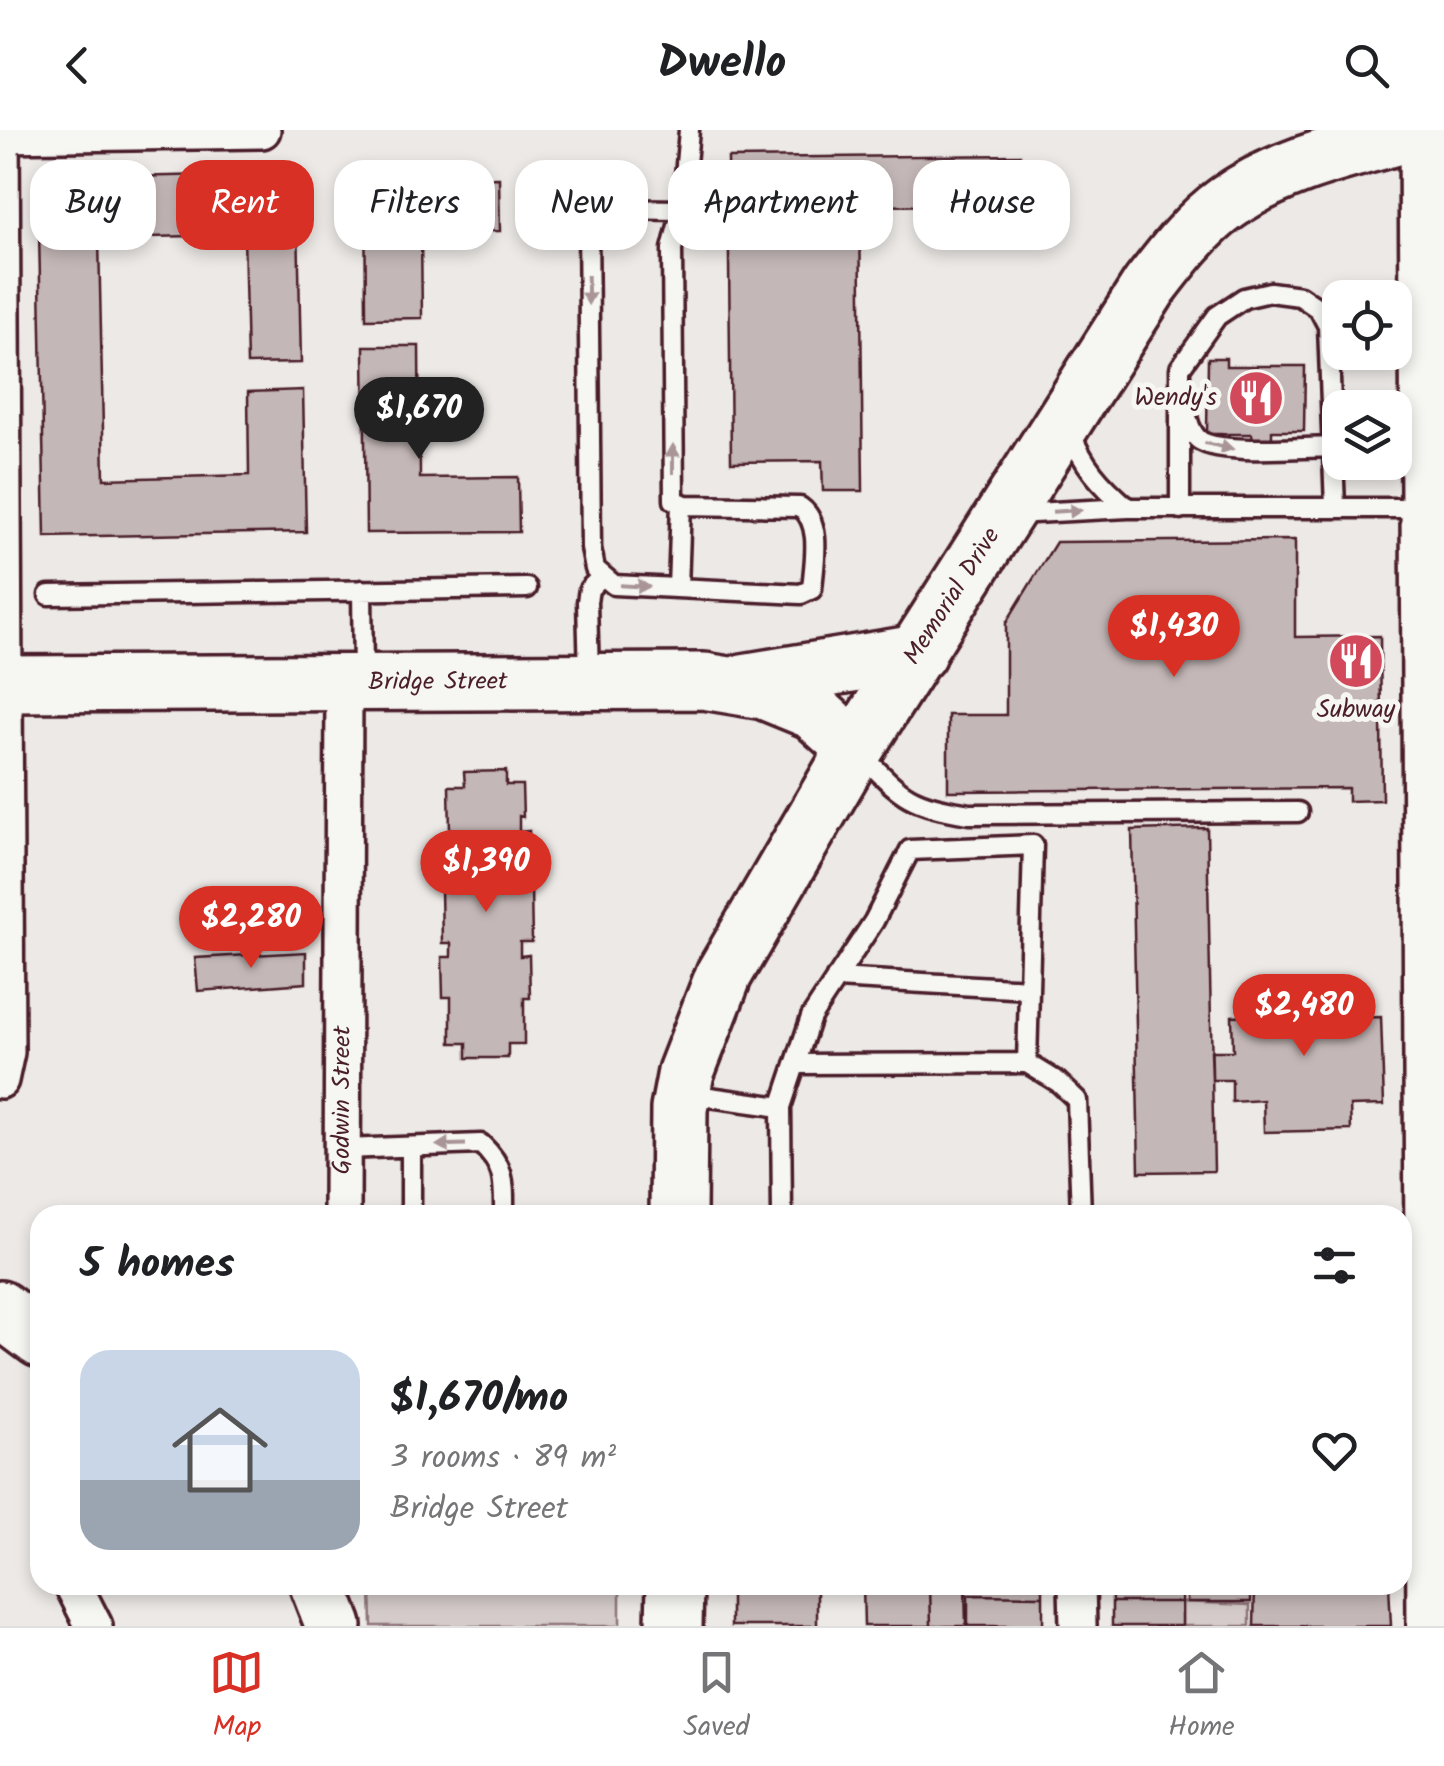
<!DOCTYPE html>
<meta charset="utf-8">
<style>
:root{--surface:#fff;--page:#f6f6f6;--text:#202124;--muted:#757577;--line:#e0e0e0;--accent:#d93025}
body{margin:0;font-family:Kalam,sans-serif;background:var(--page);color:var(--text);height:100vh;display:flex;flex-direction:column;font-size:38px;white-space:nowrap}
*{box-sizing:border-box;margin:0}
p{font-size:32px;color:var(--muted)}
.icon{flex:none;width:55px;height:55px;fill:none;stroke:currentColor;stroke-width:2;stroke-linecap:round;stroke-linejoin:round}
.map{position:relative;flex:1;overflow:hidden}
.sheet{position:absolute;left:30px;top:1075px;width:1382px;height:390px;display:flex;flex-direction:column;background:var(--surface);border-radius:30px;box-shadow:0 5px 15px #0003}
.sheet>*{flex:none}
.banner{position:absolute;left:30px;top:30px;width:1385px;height:90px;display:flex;gap:20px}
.tools{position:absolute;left:1322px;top:150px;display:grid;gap:20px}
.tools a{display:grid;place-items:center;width:90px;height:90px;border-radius:20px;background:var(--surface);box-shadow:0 5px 15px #0003;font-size:50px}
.price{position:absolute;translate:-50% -85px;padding:0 22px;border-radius:35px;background:var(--accent);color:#fff;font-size:32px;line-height:65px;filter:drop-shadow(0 2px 5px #0008)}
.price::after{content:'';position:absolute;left:50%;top:60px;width:30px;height:22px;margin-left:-15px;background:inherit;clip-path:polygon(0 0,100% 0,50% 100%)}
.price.current{background:#222;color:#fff}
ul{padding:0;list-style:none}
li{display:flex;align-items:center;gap:30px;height:250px;padding:0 50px}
li span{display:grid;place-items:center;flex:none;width:280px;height:200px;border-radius:30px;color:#555}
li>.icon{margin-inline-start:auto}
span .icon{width:120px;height:120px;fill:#fffc;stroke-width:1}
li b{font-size:42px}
h2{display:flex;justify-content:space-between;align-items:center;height:120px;padding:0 50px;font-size:42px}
.chip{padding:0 35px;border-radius:30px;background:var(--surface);box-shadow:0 5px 15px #0003;font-size:35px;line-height:90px}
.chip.current{background:var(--accent);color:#fff}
header{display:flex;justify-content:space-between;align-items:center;height:130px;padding:0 50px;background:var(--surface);font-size:45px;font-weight:700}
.tab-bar{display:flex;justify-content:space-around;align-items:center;height:140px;border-top:2px solid var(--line);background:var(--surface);font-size:28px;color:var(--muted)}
.tab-bar a{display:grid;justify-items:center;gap:5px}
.tab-bar .current{color:var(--accent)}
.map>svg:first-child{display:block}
</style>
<header><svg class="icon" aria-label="back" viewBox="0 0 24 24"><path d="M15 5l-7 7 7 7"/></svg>Dwello<svg class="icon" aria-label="search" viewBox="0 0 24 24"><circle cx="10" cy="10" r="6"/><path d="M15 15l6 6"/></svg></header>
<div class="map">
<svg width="1444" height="1496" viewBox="0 0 1444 1496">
<rect width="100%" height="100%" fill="#ece9e6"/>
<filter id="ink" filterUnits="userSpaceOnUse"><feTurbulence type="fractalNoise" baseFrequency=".01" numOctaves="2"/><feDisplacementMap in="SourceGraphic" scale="20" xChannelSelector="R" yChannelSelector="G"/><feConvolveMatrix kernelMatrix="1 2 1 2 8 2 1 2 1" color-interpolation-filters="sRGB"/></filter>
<g filter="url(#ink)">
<path fill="#d4cbca" stroke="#8f757a" stroke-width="2.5" d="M371 1455H620V1496H372Z
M1182 1472 1250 1475V1496H1182Z"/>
<path fill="#c4b7b7" stroke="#4a1f2b" stroke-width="2.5" d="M1020 25 1021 90H983V75L860 76 863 361H823L822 331 731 332 728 28Z
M297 43 301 233 247 234 244 105 99 108 104 349 249 345 248 262 303 260 306 402 45 407 38 49Z
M499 48 500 101 421 102 422 188 366 189 365 49Z
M364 216H419L420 348 518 347 519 402 366 403Z
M1208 228H1226V236H1305L1304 301H1272V309H1253L1252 304H1207Z
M1295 410V507L1380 506 1382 670 1348 671V658L948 661V585H1006V493L1056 412Z
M506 641V655H522L523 687 519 686V702L529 701V741H518L519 757H531L532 812H520V826L529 825 530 868H524V914H508V928H467V913H451V867H443L442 827H451V813H442L441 758H451V743H443L442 703H450L449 656H465L464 642Z
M1207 698 1214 1041 1139 1042 1132 700Z
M306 822V853L198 861 195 828Z
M1352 857 1353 888 1381 887 1384 975 1350 976 1351 1000 1264 1002 1263 970 1232 972V950H1212L1211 921H1233L1232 886 1252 885V860Z
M731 1455H817V1496H731Z
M863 1455H930L931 1496H864Z
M930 1455H965L966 1496H931Z
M965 1455H1043V1466L966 1465Z
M1111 1455H1182V1472H1112Z
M1187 1455H1251V1472H1187Z
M1255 1455H1389L1391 1496H1254Z
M968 1465 1043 1466V1496H968Z
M1112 1472H1182V1496H1112Z"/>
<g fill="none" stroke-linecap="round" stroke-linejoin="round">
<g stroke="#4a1f2b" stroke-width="25">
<path id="service" d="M682 80 601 79 588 91 591 418 595 439 614 455 801 464 812 459C814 433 823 393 800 377L685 375 674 370 672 119 682 80 689 0
M1185 278C1187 288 1190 301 1197 308 1213 326 1308 317 1334 317
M1069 300C1084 336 1099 353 1128 378
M1180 379V238L1217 186 1244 168 1270 162 1300 166 1319 179 1328 196 1335 377
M1014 384 1128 378H1423
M678 458 681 373
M362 460 363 547
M49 465 527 458
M589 546 587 472 589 459 602 446
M859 622C902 666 907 674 970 684L1298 682
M836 848 1029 859
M795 934 1027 933
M688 964 781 977
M411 1017V1085
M343 1019 481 1014C506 1038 504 1052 504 1085
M782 1085 781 977 811 887 874 791 910 720 1033 715 1027 933 1058 952 1077 970 1081 1085"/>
</g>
<g stroke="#4a1f2b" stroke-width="42">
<g id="minor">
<path d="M0 4 262 0"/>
<path d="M0 950 6 922 1 0"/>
<path id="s1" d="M342 1085 344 553"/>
<path d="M73 1455 94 1496"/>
<path d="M1077 1455 1078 1496"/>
</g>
</g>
<g stroke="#4a1f2b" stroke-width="62">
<g id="primary">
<path d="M1427 0 1435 1496"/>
<path d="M743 552 918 523"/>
<path id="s2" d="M0 554 704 551 764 561 813 581 855 619"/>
<path id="s3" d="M678 1085 679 979 686 942 724 844 855 619 1149 157C1172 127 1196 95 1227 73 1282 33 1357 19 1421 0"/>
<path d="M0 1179 40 1209"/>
<path d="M318 1455 334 1496"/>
<path d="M674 1496 675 1455"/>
</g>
</g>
<use href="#service" stroke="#f6f6f2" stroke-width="18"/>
<use href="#minor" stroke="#f6f6f2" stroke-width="35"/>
<use href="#primary" stroke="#f6f6f2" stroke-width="55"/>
</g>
<defs><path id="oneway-solid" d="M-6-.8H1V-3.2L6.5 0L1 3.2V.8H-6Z" transform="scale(2.5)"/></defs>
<g fill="#a99598">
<use href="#oneway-solid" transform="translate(588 160) rotate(89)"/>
<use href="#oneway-solid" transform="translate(1219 316) rotate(12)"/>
<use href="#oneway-solid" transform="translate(673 329) rotate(-90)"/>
<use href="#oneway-solid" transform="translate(1067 381) rotate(-3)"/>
<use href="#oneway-solid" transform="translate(635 456) rotate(3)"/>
<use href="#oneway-solid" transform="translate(451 1015) rotate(178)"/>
</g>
</g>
<defs>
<g id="restaurant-disc" transform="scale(2.875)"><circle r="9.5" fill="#d1495b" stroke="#f6f6f2"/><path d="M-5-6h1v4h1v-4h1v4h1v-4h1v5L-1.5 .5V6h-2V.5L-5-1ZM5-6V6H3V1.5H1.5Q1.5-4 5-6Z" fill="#fff"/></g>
</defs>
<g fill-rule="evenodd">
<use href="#restaurant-disc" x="1256" y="268"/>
<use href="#restaurant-disc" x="1356" y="531"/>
</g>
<g text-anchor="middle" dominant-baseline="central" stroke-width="10" stroke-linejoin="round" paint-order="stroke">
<g font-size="25" fill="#4a1f2b" stroke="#f6f6f2" text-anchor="end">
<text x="1217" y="268">Wendy's</text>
<text x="1356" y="580" text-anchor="middle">Subway</text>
</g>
<g font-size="25" fill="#4a1f2b" stroke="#f6f6f2">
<text stroke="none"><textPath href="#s3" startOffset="690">Memorial Drive</textPath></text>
<text stroke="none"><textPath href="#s2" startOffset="438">Bridge Street</textPath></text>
<text stroke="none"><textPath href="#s1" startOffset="115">Godwin Street</textPath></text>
</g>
</g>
</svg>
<div class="tools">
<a><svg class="icon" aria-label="locate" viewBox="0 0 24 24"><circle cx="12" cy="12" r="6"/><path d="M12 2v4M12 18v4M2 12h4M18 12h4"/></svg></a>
<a><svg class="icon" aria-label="layers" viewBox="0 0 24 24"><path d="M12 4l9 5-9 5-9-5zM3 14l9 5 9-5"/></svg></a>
</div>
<b class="price current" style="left:419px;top:332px">$1,670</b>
<b class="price" style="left:1174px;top:550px">$1,430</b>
<b class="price" style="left:486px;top:785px">$1,390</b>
<b class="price" style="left:251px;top:841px">$2,280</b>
<b class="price" style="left:1304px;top:929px">$2,480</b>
<div class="banner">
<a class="chip">Buy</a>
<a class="chip current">Rent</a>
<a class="chip">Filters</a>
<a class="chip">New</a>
<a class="chip">Apartment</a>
<a class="chip">House</a>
</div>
<section class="sheet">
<h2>5 homes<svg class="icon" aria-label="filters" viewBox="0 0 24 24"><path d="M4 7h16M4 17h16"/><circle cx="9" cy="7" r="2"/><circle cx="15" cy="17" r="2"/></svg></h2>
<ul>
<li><span style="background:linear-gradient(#c9d6e8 65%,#9aa5b1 0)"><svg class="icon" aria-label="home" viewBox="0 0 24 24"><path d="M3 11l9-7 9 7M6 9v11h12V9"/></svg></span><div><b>$1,670/mo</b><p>3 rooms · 89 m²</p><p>Bridge Street</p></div><svg class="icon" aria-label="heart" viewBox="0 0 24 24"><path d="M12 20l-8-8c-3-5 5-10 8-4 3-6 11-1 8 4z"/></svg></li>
</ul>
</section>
</div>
<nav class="tab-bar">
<a class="current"><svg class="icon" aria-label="map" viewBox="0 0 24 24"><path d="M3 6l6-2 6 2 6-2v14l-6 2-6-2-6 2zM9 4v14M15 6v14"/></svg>Map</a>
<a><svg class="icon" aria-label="saved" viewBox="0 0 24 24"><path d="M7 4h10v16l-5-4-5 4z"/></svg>Saved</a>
<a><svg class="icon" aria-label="home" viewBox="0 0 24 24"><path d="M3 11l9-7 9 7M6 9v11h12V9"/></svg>Home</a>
</nav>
